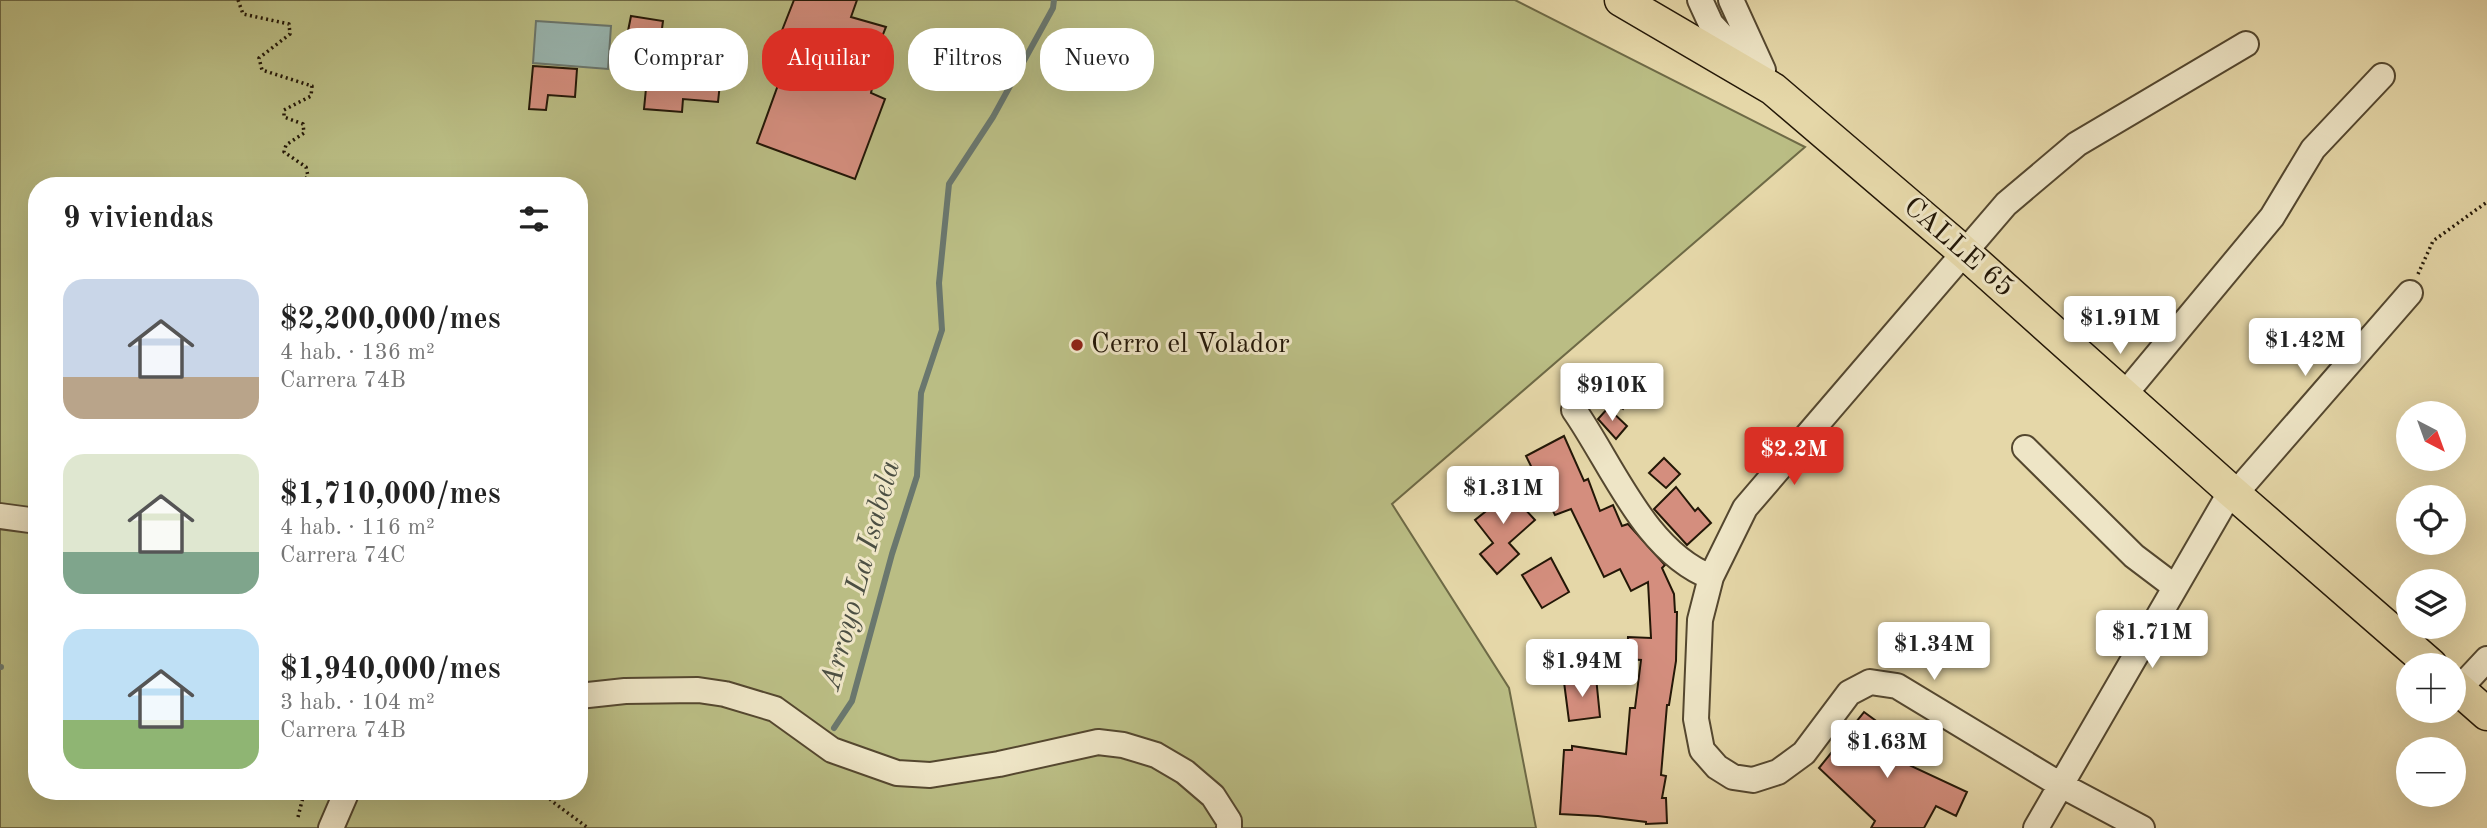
<!DOCTYPE html>
<html lang="es">
<meta charset="utf-8">
<style>
:root{--surface:#fff;--page:#f6f6f6;--text:#222;--muted:#767676;--accent:#d93025}
body{margin:0;font-family:"Old Standard TT",serif;background:var(--page);color:var(--text);height:100vh;display:flex;flex-direction:column;font-size:26px;white-space:nowrap}
*{box-sizing:border-box;margin:0}
p{font-size:23px;color:var(--muted)}
.icon{flex:none;width:38px;height:38px;fill:none;stroke:currentColor;stroke-width:2;stroke-linecap:round;stroke-linejoin:round}
.map{position:relative;flex:1;overflow:hidden}
.details{position:absolute;left:28px;top:177px;width:560px;height:623px;display:flex;flex-direction:column;background:var(--surface);border-radius:28px;box-shadow:0 7px 28px #0002}
.details>*{flex:none}
.top-card{position:absolute;left:609px;top:28px;width:665px;height:63px;display:flex;gap:14px}
.needle{width:46px;rotate:139deg}
.fabs{position:absolute;left:2396px;top:401px;display:grid;gap:14px}
.fabs a{display:grid;place-items:center;width:70px;height:70px;border-radius:50%;background:var(--surface);box-shadow:0 7px 28px #0002;font-size:35px}
.price{position:absolute;translate:-50% -60px;padding:0 16px;border-radius:7px;background:#fff;color:#222;font-size:23px;line-height:46px;filter:drop-shadow(0 2px 4px #0008)}
.price::after{content:'';position:absolute;left:50%;top:42px;width:21px;height:16px;margin-left:-10px;background:inherit;clip-path:polygon(0 0,100% 0,50% 100%)}
.price.active{background:var(--accent);color:#fff}
ul{padding:0;list-style:none}
li{display:flex;align-items:center;gap:21px;height:175px;padding:0 35px}
li span{display:grid;place-items:center;flex:none;width:196px;height:140px;border-radius:21px;color:#555}
li>.icon{margin-inline-start:auto}
span .icon{width:84px;height:84px;fill:#fffc;stroke-width:1}
li b{font-size:30px}
h2{display:flex;justify-content:space-between;align-items:center;height:84px;padding:0 35px;font-size:30px}
.chip{padding:0 24px;border-radius:28px;background:var(--surface);box-shadow:0 7px 28px #0002;font-size:24px;line-height:63px}
.chip.active{background:var(--accent);color:#fff}
.map>svg:first-child{display:block}
</style>
<div class="map">
<svg width="2487" height="828" viewBox="0 0 2487 828">
<rect width="100%" height="100%" fill="#e5d7a8"/>
<filter id="stains"><feTurbulence type="fractalNoise" baseFrequency=".00286" numOctaves="4"/><feColorMatrix values="0 0 0 0 .2 0 0 0 0 .09 0 0 0 0 .02 0 0 0 .5 -.17"/></filter>
<radialGradient id="worn" r=".72"><stop offset=".6" stop-color="#630" stop-opacity="0"/><stop offset="1" stop-color="#630" stop-opacity=".3"/></radialGradient>
<path fill="#babd84" stroke="#6e6a46" stroke-width="2" fill-rule="evenodd" d="M0 0H1515L1805 147 1392 504 1509 688 1536 828H0ZM37 186H579V791H37Z"/>
<path fill="#99b7b2" stroke="#6a776e" stroke-width="2" d="M536 21 611 26 608 69 533 63Z"/>
<g fill="none" stroke-linecap="round" stroke-linejoin="round">
<path stroke="#6a776e" stroke-width="6" d="M0 667H1
M834 728 852 701 892 554 917 476 921 393 942 330 939 283 949 184 993 117 1053 8 1054 0"/>
</g>
<path fill="#d48e7e" stroke="#231707" stroke-width="2" d="M794 0H857L851 17 886 27 873 59 878 60 871 93 885 99 855 179 757 143 786 63 847 85 855 52 781 33Z
M631 16 663 21 661 36 628 31Z
M533 66 577 69 575 97 548 95 546 110 529 109Z
M648 68 721 74 718 102 683 99 682 112 644 109Z
M1622 380 1635 388 1623 409 1609 401Z
M1608 408 1627 426 1616 439 1598 419Z
M1564 436 1584 481 1588 479 1600 511 1613 505 1622 526 1628 524 1665 565 1662 568 1674 594 1675 612H1677L1676 661 1669 705H1667L1661 775 1666 776 1662 798H1666L1667 823 1646 824V822L1598 816 1560 814 1564 750H1572V746L1626 754 1630 708H1635L1641 660 1627 659 1628 637 1651 638 1648 582 1631 591 1620 569 1604 577 1571 509 1555 515 1526 456Z
M1664 458 1680 474 1666 488 1649 473Z
M1498 480 1535 520 1509 543 1519 554 1497 574 1480 554 1493 543 1475 520 1495 504 1484 493Z
M1676 487 1695 511 1698 508 1711 523 1687 545 1654 509Z
M1551 558 1569 592 1542 608 1522 575Z
M1596 677 1600 717 1569 721 1564 682Z
M1864 712 1879 723 1875 729 1915 761 1911 766 1967 792 1956 816 1936 806 1924 828H1871L1875 821 1819 768Z"/>
<g fill="none" stroke-linecap="round" stroke-linejoin="round">
<g stroke="#54472f" stroke-width="28">
<path id="minor" d="M1700 0 1711 24 1755 71
M1731 0 1763 70
M2124 395 2272 217 2313 149 2382 76
M1574 410C1612 464 1645 552 1711 577
M2025 448 2134 556 2175 587
M2235 494 2410 293
M0 516 37 521
M2459 689 2487 659
M579 696 625 691 698 690 725 694 775 709 832 750 897 773 930 775 999 764 1098 742 1123 745 1156 755 1185 772 1213 796 1229 821V828
M331 828 347 791
M2036 828 2231 491
M2142 828 2059 784 1897 686 1870 682 1849 693 1804 753 1778 772 1753 780 1733 777 1717 767 1702 750 1696 719 1700 620 1711 577 1745 508 2006 204 2077 144 2246 44"/>
</g>
<g stroke="#231707" stroke-width="35">
<path id="major" d="M1621 0 1773 89 1965 253 2231 491 2431 665
M2454 685 2487 714"/>
</g>
<path stroke="#231707" stroke-width="3.5" stroke-dasharray="2 3.5" stroke-linecap="butt" d="M238 0 243 14 289 24 290 34 259 58 262 70 312 86 311 96 284 110V117L303 124 304 133 286 145 284 152 306 167 308 176 299 186
M2418 274 2433 241 2487 202
M542 791 553 802 588 828
M298 817 303 797 301 791"/>
<use href="#minor" stroke="#eee5c6" stroke-width="24"/>
<use href="#major" stroke="#e5d7a8" stroke-width="32"/>
</g>
<circle fill="#8f2418" stroke="#eee5c6" stroke-width="2.5" cx="1077" cy="345" r="7"/>
<g text-anchor="middle" dominant-baseline="central" stroke-width="6" stroke-linejoin="round" paint-order="stroke">
<g font-size="28" fill="#231707" stroke="#eee5c6">
<text transform="translate(1958 248) rotate(41)">CALLE 65</text>
</g>
<g font-size="28" fill="#231707" stroke="#eee5c6" text-anchor="start">
<text x="1091" y="345">Cerro el Volador</text>
</g>
<g font-size="30" font-style="italic" fill="#4c4f43" stroke="#eee5c6">
<text transform="translate(861 575) rotate(-75)">Arroyo La Isabela</text>
</g>
</g>
<rect width="100%" height="100%" filter="url(#stains)"/>
<rect width="100%" height="100%" fill="url(#worn)"/>
</svg>
<div class="fabs">
<a><svg class="needle" viewBox="-14 -14 28 28"><path d="M0-13l5 13h-10z" fill="#e53935"/><path d="M0 13l5-13h-10z" fill="#767676"/></svg></a>
<a><svg class="icon" aria-label="locate" viewBox="0 0 24 24"><circle cx="12" cy="12" r="6"/><path d="M12 2v4M12 18v4M2 12h4M18 12h4"/></svg></a>
<a><svg class="icon" aria-label="layers" viewBox="0 0 24 24"><path d="M12 4l9 5-9 5-9-5zM3 14l9 5 9-5"/></svg></a>
<a>+</a>
<a>−</a>
</div>
<b class="price" style="left:2120px;top:356px">$1.91M</b>
<b class="price" style="left:2305px;top:378px">$1.42M</b>
<b class="price" style="left:1612px;top:423px">$910K</b>
<b class="price active" style="left:1794px;top:487px">$2.2M</b>
<b class="price" style="left:1503px;top:526px">$1.31M</b>
<b class="price" style="left:2152px;top:670px">$1.71M</b>
<b class="price" style="left:1934px;top:682px">$1.34M</b>
<b class="price" style="left:1582px;top:699px">$1.94M</b>
<b class="price" style="left:1887px;top:780px">$1.63M</b>
<div class="top-card">
<a class="chip">Comprar</a>
<a class="chip active">Alquilar</a>
<a class="chip">Filtros</a>
<a class="chip">Nuevo</a>
</div>
<section class="details">
<h2>9 viviendas<svg class="icon" aria-label="filters" viewBox="0 0 24 24"><path d="M4 7h16M4 17h16"/><circle cx="9" cy="7" r="2"/><circle cx="15" cy="17" r="2"/></svg></h2>
<ul>
<li><span style="background:linear-gradient(#c9d6e8 70%,#b9a48a 0)"><svg class="icon" aria-label="home" viewBox="0 0 24 24"><path d="M3 11l9-7 9 7M6 9v11h12V9"/></svg></span><div><b>$2,200,000/mes</b><p>4 hab. · 136 m²</p><p>Carrera 74B</p></div></li>
<li><span style="background:linear-gradient(#dfe7d0 70%,#7fa58c 0)"><svg class="icon" aria-label="home" viewBox="0 0 24 24"><path d="M3 11l9-7 9 7M6 9v11h12V9"/></svg></span><div><b>$1,710,000/mes</b><p>4 hab. · 116 m²</p><p>Carrera 74C</p></div></li>
<li><span style="background:linear-gradient(#bfe0f5 65%,#8fb573 0)"><svg class="icon" aria-label="home" viewBox="0 0 24 24"><path d="M3 11l9-7 9 7M6 9v11h12V9"/></svg></span><div><b>$1,940,000/mes</b><p>3 hab. · 104 m²</p><p>Carrera 74B</p></div></li>
</ul>
</section>
</div>
